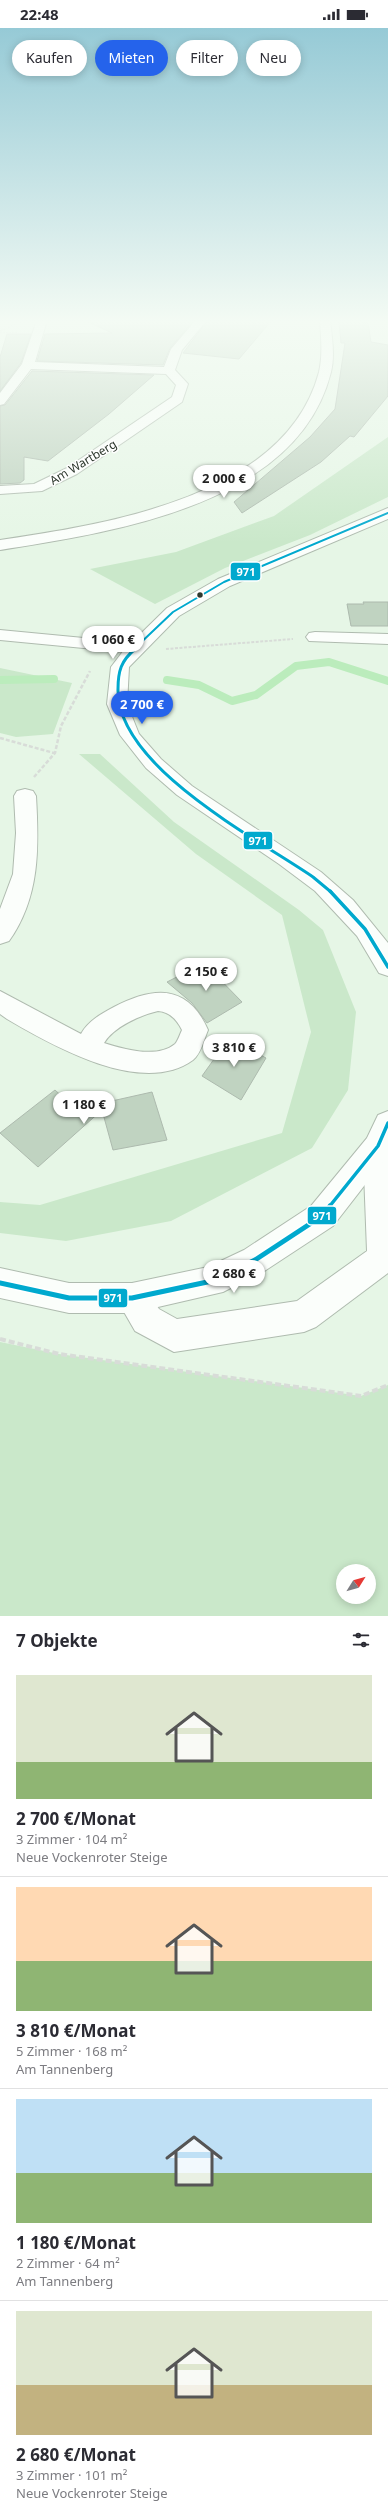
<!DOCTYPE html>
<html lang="de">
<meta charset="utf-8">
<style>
:root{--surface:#fff;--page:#f2f2f3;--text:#2b2b33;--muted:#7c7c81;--line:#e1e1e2;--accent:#2563eb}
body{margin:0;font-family:"Noto Sans",sans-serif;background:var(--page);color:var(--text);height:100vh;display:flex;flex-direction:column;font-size:15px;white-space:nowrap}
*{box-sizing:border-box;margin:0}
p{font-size:13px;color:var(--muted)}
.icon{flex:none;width:22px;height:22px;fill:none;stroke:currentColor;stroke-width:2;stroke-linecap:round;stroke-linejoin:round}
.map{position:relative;height:1588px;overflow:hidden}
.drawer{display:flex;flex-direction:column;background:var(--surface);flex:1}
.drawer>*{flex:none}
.banner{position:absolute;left:12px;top:12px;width:364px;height:36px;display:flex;gap:8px}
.needle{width:26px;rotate:53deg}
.buttons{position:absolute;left:336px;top:1536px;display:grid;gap:8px}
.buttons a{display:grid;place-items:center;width:40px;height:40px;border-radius:50%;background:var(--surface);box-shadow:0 2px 10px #0003;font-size:20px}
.price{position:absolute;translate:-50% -34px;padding:0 9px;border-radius:14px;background:#fff;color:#222;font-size:13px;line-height:26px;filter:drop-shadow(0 1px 2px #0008)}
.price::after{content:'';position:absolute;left:50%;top:24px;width:12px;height:9px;margin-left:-6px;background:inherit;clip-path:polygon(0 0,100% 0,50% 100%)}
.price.active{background:var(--accent);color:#fff}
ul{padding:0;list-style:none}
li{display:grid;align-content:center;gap:8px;height:212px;padding:0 16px}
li+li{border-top:1px solid var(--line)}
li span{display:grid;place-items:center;height:124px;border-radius:0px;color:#555}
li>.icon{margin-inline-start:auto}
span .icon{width:72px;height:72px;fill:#fffc;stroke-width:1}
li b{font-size:17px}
h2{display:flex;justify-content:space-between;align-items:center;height:48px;padding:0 16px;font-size:17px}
.tag{padding:0 14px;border-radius:18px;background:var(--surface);box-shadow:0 2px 10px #0003;font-size:14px;line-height:36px}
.tag.active{background:var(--accent);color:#fff}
.status{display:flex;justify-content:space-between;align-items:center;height:28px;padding:0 20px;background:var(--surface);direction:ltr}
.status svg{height:11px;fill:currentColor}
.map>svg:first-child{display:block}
</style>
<div class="status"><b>22:48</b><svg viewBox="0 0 49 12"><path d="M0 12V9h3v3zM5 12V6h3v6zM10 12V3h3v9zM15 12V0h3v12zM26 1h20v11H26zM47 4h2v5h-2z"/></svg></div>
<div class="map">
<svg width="388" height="1588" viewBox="0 0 388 1588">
<rect width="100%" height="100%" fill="#e6f6e6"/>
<path fill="#cae8ca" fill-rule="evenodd" d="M388 409V469L310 507 225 540 155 576 90 541 176 524 274 488Z
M0 640 72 655 53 706 16 709 0 705Z
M79 726H100L174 794 299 882 323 902 356 984 348 1062 312 1120 171 1193 66 1213 0 1205V1174L40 1177 282 1105 311 1004 282 887 196 826Z
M0 1314 59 1326 361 1368 388 1357V1588H0ZM343 1543H369V1569H343Z"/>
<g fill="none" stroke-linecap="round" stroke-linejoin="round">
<path stroke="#bbecbc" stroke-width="8" d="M0 652 54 651
M167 652 199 657 232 673 256 667 296 638 329 634 388 653"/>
</g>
<path fill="#c0d3c1" stroke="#adbaae" d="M84 292H194L170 320 163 337 37 333 45 306 112 305Z
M208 292H272L239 331 183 325Z
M364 292V295H368L371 314 388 317V368L354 409 350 408 321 434 242 485 234 474 310 409 335 381 345 315H341L339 293Z
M7 306H31L21 335 0 363V329Z
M32 343 154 347 109 386 48 433 24 429V452L20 455 0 456V378L5 377Z
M363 574H388V598H351L347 576H364Z
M204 935 242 974 207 995 192 975 167 954Z
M229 1010 266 1030 241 1072 202 1048Z
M55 1062 76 1081 152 1064 167 1112 113 1122 102 1082 38 1139 0 1105Z"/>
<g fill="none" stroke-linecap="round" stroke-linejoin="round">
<g stroke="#afbbaf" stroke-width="2">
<path id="minor" d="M37 292H47L35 334 164 339 171 321 196 292H207L182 322 175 342 188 356 182 374 77 446 42 463 0 466V458L34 456 67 440 172 369 176 357 166 346 31 341 4 376 0 377V365L22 336Z
M320 292H330C332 309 335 328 331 344 298 477 114 504 0 522V512C108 496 286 469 319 344 323 327 321 309 320 292Z
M0 602 136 615 142 616 145 620 142 624 136 625 0 612Z
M315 604 388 606V616L309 613 306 609 309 605Z
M25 761 33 763 36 768C39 820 40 869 9 913L0 916V881L13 846 16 805 14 768 17 763Z
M0 963 81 1006C88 993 101 986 114 979 154 958 188 956 208 1002 204 1011 201 1026 193 1032 142 1069 53 1018 7 991L0 986ZM158 983C170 984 177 992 182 1002 180 1006 178 1013 175 1016 157 1031 123 1021 104 1015 113 999 141 987 158 983Z
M378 1106 388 1109V1245L316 1299 304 1304 174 1324 135 1303 116 1270 120 1259 132 1255 144 1259 159 1281 177 1291 297 1273 367 1223 363 1118 368 1109Z"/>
</g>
<g stroke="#afbbaf" stroke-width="2">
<path id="major" d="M388 480V491L230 558 179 588 129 639 127 676 139 706 161 731 192 758 321 844 353 872 388 915V948L379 945 357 908 315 863 279 836 177 767 146 740 120 707 107 676 111 639 124 622 167 580 218 551Z
M388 1083V1127L333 1198 266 1242 223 1264 132 1285H69L0 1270V1240L69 1255H132L208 1239 244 1222 311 1178 367 1110 378 1087Z"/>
</g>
<path stroke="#d8dcd8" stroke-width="1.5" stroke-dasharray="2 1" stroke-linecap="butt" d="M111 296 115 292
M0 303 21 294
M0 305H18"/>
<path stroke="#d8dcd8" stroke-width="2" stroke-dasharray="3 1.5" stroke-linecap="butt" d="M166 621 293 611"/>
<path stroke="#d8dcd8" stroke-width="2.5" stroke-dasharray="4 2" stroke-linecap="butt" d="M0 710 54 725
M34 749 55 725 61 698 90 643"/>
<path stroke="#d8dcd8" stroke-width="4" stroke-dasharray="6 3" stroke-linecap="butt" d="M0 1311 59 1326 361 1368 388 1357"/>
<use href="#minor" fill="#fbfefb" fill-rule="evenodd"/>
<use href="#major" fill="#fbfefb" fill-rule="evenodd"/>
<g stroke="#fff" stroke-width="4">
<path id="bus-1-far3" d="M133 622 173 584 224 554 388 485"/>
</g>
<g stroke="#fff" stroke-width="6">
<path id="bus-1-far2" d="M135 621C121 633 118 643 118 661 116 738 256 810 313 849L331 864"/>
</g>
<g stroke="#fff" stroke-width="6">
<path id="bus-1-far1" d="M330 863 365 901 388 939
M329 1179 378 1118 388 1095"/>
</g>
<g stroke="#fff" stroke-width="8">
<path id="bus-1" d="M0 1255 69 1270H132L212 1253 255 1232 322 1188 330 1178"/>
</g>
<use href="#bus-1-far3" stroke="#00a9ce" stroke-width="2"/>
<use href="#bus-1-far2" stroke="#00a9ce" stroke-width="3"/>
<use href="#bus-1-far1" stroke="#00a9ce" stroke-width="3.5"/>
<use href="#bus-1" stroke="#00a9ce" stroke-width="5"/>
</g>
<linearGradient id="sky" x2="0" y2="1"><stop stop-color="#96cad6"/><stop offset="0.57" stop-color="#f4fbf4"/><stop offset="1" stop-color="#f4fbf4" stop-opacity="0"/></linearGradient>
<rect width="388" height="515" fill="url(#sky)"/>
<circle fill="#2e392e" stroke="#fff" stroke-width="1.5" cx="200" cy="567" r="3.5"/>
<g text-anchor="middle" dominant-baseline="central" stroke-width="3" stroke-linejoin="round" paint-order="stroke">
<g font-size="12" fill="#2e392e" stroke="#fff">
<text transform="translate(83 434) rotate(-31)">Am Wartberg</text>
</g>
</g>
<g stroke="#fff" stroke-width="1.5">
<rect x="230" y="534" width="31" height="19" rx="4" fill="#00a9ce"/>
<rect x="243" y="803" width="30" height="19" rx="4" fill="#00a9ce"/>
<rect x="307" y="1178" width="30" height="19" rx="4" fill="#00a9ce"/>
<rect x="98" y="1260" width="30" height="20" rx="4" fill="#00a9ce"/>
</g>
<g font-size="11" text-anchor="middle" font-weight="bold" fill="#fff">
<text x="246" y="548">971</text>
<text x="258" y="817">971</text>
<text x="322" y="1192">971</text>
<text x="113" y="1274">971</text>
</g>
</svg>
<div class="buttons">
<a><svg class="needle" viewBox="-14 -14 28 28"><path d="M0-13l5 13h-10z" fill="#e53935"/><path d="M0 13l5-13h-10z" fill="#7c7c81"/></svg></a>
</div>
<b class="price" style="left:224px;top:471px">2 000 €</b>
<b class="price" style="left:113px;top:632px">1 060 €</b>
<b class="price active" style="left:142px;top:697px">2 700 €</b>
<b class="price" style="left:206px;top:964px">2 150 €</b>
<b class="price" style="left:234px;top:1040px">3 810 €</b>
<b class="price" style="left:84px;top:1097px">1 180 €</b>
<b class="price" style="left:234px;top:1266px">2 680 €</b>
<div class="banner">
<a class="tag">Kaufen</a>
<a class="tag active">Mieten</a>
<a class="tag">Filter</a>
<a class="tag">Neu</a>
</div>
</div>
<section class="drawer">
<h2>7 Objekte<svg class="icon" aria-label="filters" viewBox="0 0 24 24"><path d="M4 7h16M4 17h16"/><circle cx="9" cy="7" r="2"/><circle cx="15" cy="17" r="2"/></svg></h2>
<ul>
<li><span style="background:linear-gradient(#dfe7d0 70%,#8fb573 0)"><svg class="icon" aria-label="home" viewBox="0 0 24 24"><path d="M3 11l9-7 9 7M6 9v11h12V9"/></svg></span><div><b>2 700 €/Monat</b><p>3 Zimmer · 104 m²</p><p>Neue Vockenroter Steige</p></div></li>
<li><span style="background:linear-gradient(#ffd9b3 60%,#8fb573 0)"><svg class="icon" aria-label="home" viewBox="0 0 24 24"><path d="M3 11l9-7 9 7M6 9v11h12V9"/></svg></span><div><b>3 810 €/Monat</b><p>5 Zimmer · 168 m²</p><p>Am Tannenberg</p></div></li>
<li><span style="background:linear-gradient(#bfe0f5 60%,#8fb573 0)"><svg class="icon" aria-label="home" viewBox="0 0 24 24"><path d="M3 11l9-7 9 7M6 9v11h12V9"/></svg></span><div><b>1 180 €/Monat</b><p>2 Zimmer · 64 m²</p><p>Am Tannenberg</p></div></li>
<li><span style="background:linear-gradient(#dfe7d0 60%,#c2b280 0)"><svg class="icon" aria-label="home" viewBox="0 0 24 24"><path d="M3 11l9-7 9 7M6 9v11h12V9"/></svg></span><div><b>2 680 €/Monat</b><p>3 Zimmer · 101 m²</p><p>Neue Vockenroter Steige</p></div></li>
</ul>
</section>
